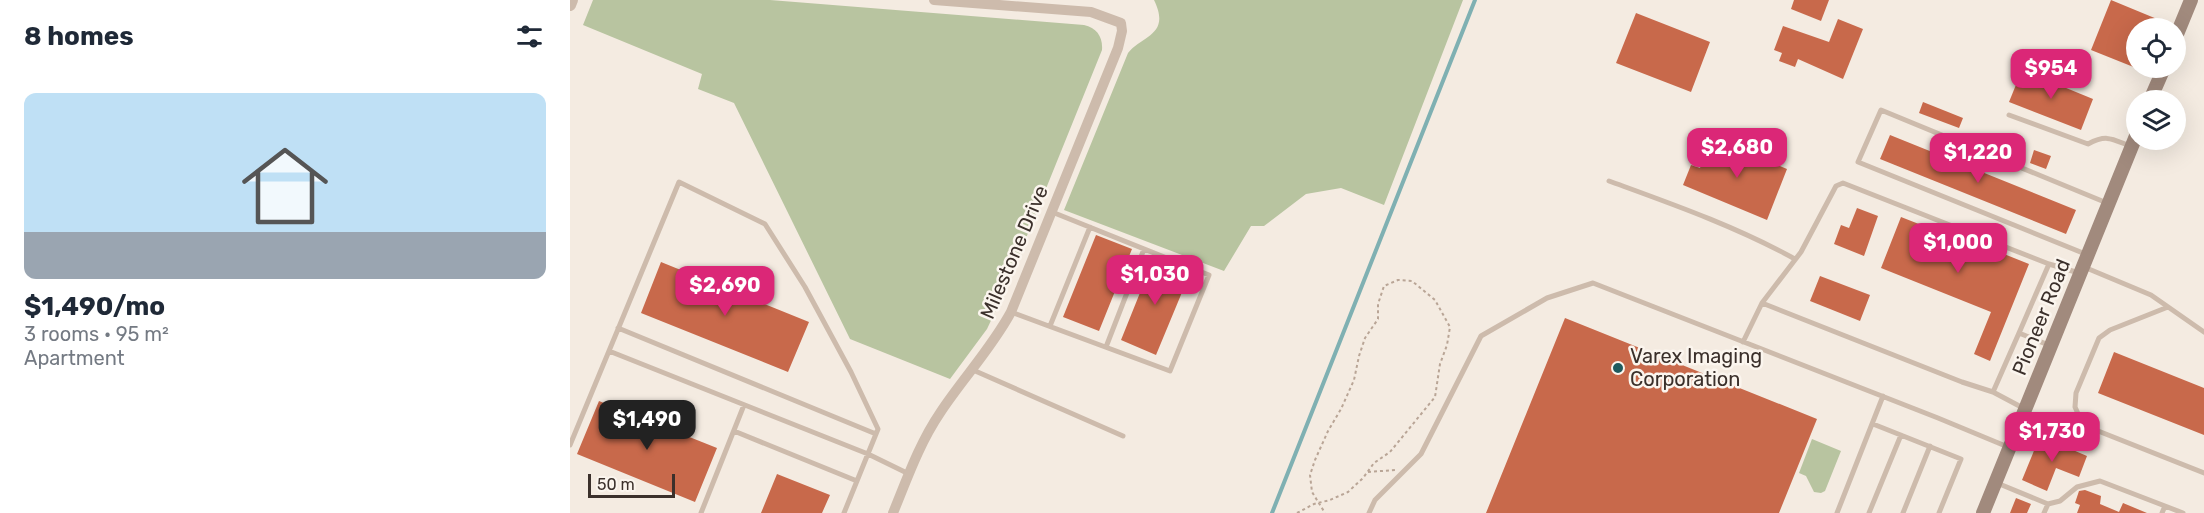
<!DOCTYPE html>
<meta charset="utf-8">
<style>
:root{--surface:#fff;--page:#f2f2f3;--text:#1f2937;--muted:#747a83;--line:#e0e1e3;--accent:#db2777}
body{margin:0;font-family:Rubik,sans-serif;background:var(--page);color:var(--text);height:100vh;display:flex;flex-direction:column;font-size:22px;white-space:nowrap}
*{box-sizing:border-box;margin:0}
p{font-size:20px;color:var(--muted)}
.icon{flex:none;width:33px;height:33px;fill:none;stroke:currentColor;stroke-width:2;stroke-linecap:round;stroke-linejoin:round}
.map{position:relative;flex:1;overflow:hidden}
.details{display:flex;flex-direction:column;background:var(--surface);width:570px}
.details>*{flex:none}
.fabs{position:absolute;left:1556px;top:18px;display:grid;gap:12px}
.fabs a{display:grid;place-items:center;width:60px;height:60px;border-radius:50%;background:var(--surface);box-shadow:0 6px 24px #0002;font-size:30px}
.scale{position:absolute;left:18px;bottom:15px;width:87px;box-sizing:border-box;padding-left:6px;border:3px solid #3b302b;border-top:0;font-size:16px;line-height:21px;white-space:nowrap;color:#3b302b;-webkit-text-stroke:4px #fbf5ee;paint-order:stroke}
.price{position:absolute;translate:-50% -51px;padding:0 14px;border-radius:12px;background:var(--accent);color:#fff;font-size:20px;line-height:39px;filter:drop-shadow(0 2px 3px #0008)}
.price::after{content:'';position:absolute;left:50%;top:36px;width:18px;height:14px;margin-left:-9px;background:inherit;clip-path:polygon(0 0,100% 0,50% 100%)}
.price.selected{background:#222;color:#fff}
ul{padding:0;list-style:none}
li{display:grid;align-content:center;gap:12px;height:318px;padding:0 24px}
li+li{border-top:2px solid var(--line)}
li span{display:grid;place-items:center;height:186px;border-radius:12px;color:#555}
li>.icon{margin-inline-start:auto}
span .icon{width:108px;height:108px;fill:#fffc;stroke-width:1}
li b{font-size:26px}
h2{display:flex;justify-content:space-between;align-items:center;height:72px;padding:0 24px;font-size:26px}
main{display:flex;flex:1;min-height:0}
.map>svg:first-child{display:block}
</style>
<main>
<section class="details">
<h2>8 homes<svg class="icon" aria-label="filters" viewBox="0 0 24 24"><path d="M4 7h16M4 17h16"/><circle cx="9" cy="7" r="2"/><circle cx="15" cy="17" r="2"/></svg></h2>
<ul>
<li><span style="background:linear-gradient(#bfe0f5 75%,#9aa5b1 0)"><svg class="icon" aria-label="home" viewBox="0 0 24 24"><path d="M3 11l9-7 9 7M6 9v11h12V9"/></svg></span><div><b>$1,490/mo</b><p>3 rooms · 95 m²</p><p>Apartment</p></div></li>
</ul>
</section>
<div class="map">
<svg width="1634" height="513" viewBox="0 0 1634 513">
<rect width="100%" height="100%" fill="#f4ebe1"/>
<path fill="#b8c4a0" d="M23 0H200L514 25C527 28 533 37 532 50L433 295 417 329 380 379 280 339 164 103 128 89 132 74 13 25Z
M584 0H893L814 205 771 188 736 194 694 226H681L654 271 494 210 558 53C573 35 601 35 584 0Z
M1242 439 1271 451 1255 491 1251 493 1244 492 1236 476 1229 473Z"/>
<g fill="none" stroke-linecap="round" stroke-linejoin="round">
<path stroke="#7fb0b2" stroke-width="4" d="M702 513 905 0"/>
</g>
<path fill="#c8694b" d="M1224 0H1259L1251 21 1221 9Z
M1541 0 1587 19 1584 28H1566V68L1521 50Z
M1066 13 1140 42 1121 92 1046 63Z
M1268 19 1293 29 1273 79 1228 59 1225 67 1209 61 1212 53 1204 50 1213 26 1259 42Z
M1452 70 1523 99 1511 130 1439 102Z
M1353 102 1393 118 1389 128 1349 113Z
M1320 135 1506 210 1496 234 1310 159Z
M1141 138 1217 169 1197 220 1113 185 1121 165 1130 168Z
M1464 150 1481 156 1476 169 1460 163Z
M1287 208 1308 216 1294 256 1264 244 1271 225 1279 228Z
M1331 217 1433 257 1434 254 1459 264 1420 361 1404 354 1421 312 1311 268Z
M526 235 562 249 529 331 493 317Z
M584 258 620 273 586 355 551 340Z
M91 262 239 322 218 372 71 313Z
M1250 276 1300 295 1290 321 1240 301Z
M995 318 1247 419 1209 513H916Z
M1544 352 1634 388V435L1528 393Z
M29 401 147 448 125 502 7 454Z
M1470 436 1517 456 1509 477 1486 468 1477 491 1452 480Z
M207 474 260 495 252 513H191Z
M1515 490 1531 496 1530 504 1549 512 1553 503 1577 513H1507L1510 505 1505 503 1509 491Z
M1446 498 1461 504 1457 513H1440Z"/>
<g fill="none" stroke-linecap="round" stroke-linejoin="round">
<path stroke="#b9a596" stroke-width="2" stroke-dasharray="3 3" stroke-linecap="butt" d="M798 472 825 470
M727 513 744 504 760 500 778 492 793 478 804 463 820 452 865 397 870 364 877 345 880 327 865 300 842 281 828 280 814 286 808 304V319L795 338 789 356 784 380 771 409 758 431 745 460 740 475 742 492 755 513"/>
<path stroke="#cdbbac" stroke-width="5" d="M1439 115 1518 144C1537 134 1542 139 1560 146
M1039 181C1102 204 1165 226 1225 259
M1518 255 1288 162 1311 110 1537 203
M1514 267 1581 295 1634 332
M1192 303 1231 252 1266 186 1273 183 1479 264
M1598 307 1540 330 1529 338 1506 393 1505 407 1513 425 1634 473
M441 312 600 371 639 275 482 212
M480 326 520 227
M48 328 306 434
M1449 333 1423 392 1455 409
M1173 342 1192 303 1392 382 1423 392
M1481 346 1449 333 1479 264 1509 273
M536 347 574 249
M39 351 298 454 339 474
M403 370 553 436
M1303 424 1391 459 1369 513
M164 431 287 481
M0 445 109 182 195 224 235 287 281 372 308 429 274 513
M1427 483 1478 504 1474 513
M1478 504 1490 501 1507 487 1530 481 1595 506
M131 513 174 405
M799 513 805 500 851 454 911 336 977 298 1023 283 1368 418 1438 447
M1267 513 1313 396
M1299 513 1331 435
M1333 513 1360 446
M1592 513 1595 506 1613 513"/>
<path stroke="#cdbbac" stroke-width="10" d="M323 513C337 479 349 444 370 413 393 378 421 349 441 312L548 48 552 31 551 23 521 12 364 0"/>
<path stroke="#cdbbac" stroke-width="12" d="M0 5 2 0"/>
<path stroke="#a18a7d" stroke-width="14" d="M1605 39 1621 0
M1580 100 1594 68
M1413 513 1566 136"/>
</g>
<circle fill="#1f5a5e" stroke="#fbf5ee" stroke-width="2" cx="1048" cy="368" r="6"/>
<g text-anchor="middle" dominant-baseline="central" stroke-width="5" stroke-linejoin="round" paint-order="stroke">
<g font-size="20" fill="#3b302b" stroke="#fbf5ee">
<text transform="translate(444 252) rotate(-67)">Milestone Drive</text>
<text transform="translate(1471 317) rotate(-68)">Pioneer Road</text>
</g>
<g font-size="20" fill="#3b302b" stroke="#fbf5ee" text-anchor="start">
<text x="1060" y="356">Varex Imaging<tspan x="1060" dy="23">Corporation</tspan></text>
</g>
</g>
</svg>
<div class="fabs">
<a><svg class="icon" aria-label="locate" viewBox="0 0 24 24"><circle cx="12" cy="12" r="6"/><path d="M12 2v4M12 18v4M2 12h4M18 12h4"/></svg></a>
<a><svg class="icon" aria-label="layers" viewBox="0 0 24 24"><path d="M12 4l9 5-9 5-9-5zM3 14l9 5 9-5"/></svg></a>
</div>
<div class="scale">50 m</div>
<b class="price" style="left:1481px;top:100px">$954</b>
<b class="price" style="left:1167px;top:179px">$2,680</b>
<b class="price" style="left:1408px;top:184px">$1,220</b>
<b class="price" style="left:1388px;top:274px">$1,000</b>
<b class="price" style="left:585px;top:306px">$1,030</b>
<b class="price" style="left:155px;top:317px">$2,690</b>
<b class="price selected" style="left:77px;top:451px">$1,490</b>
<b class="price" style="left:1482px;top:463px">$1,730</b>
</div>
</main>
